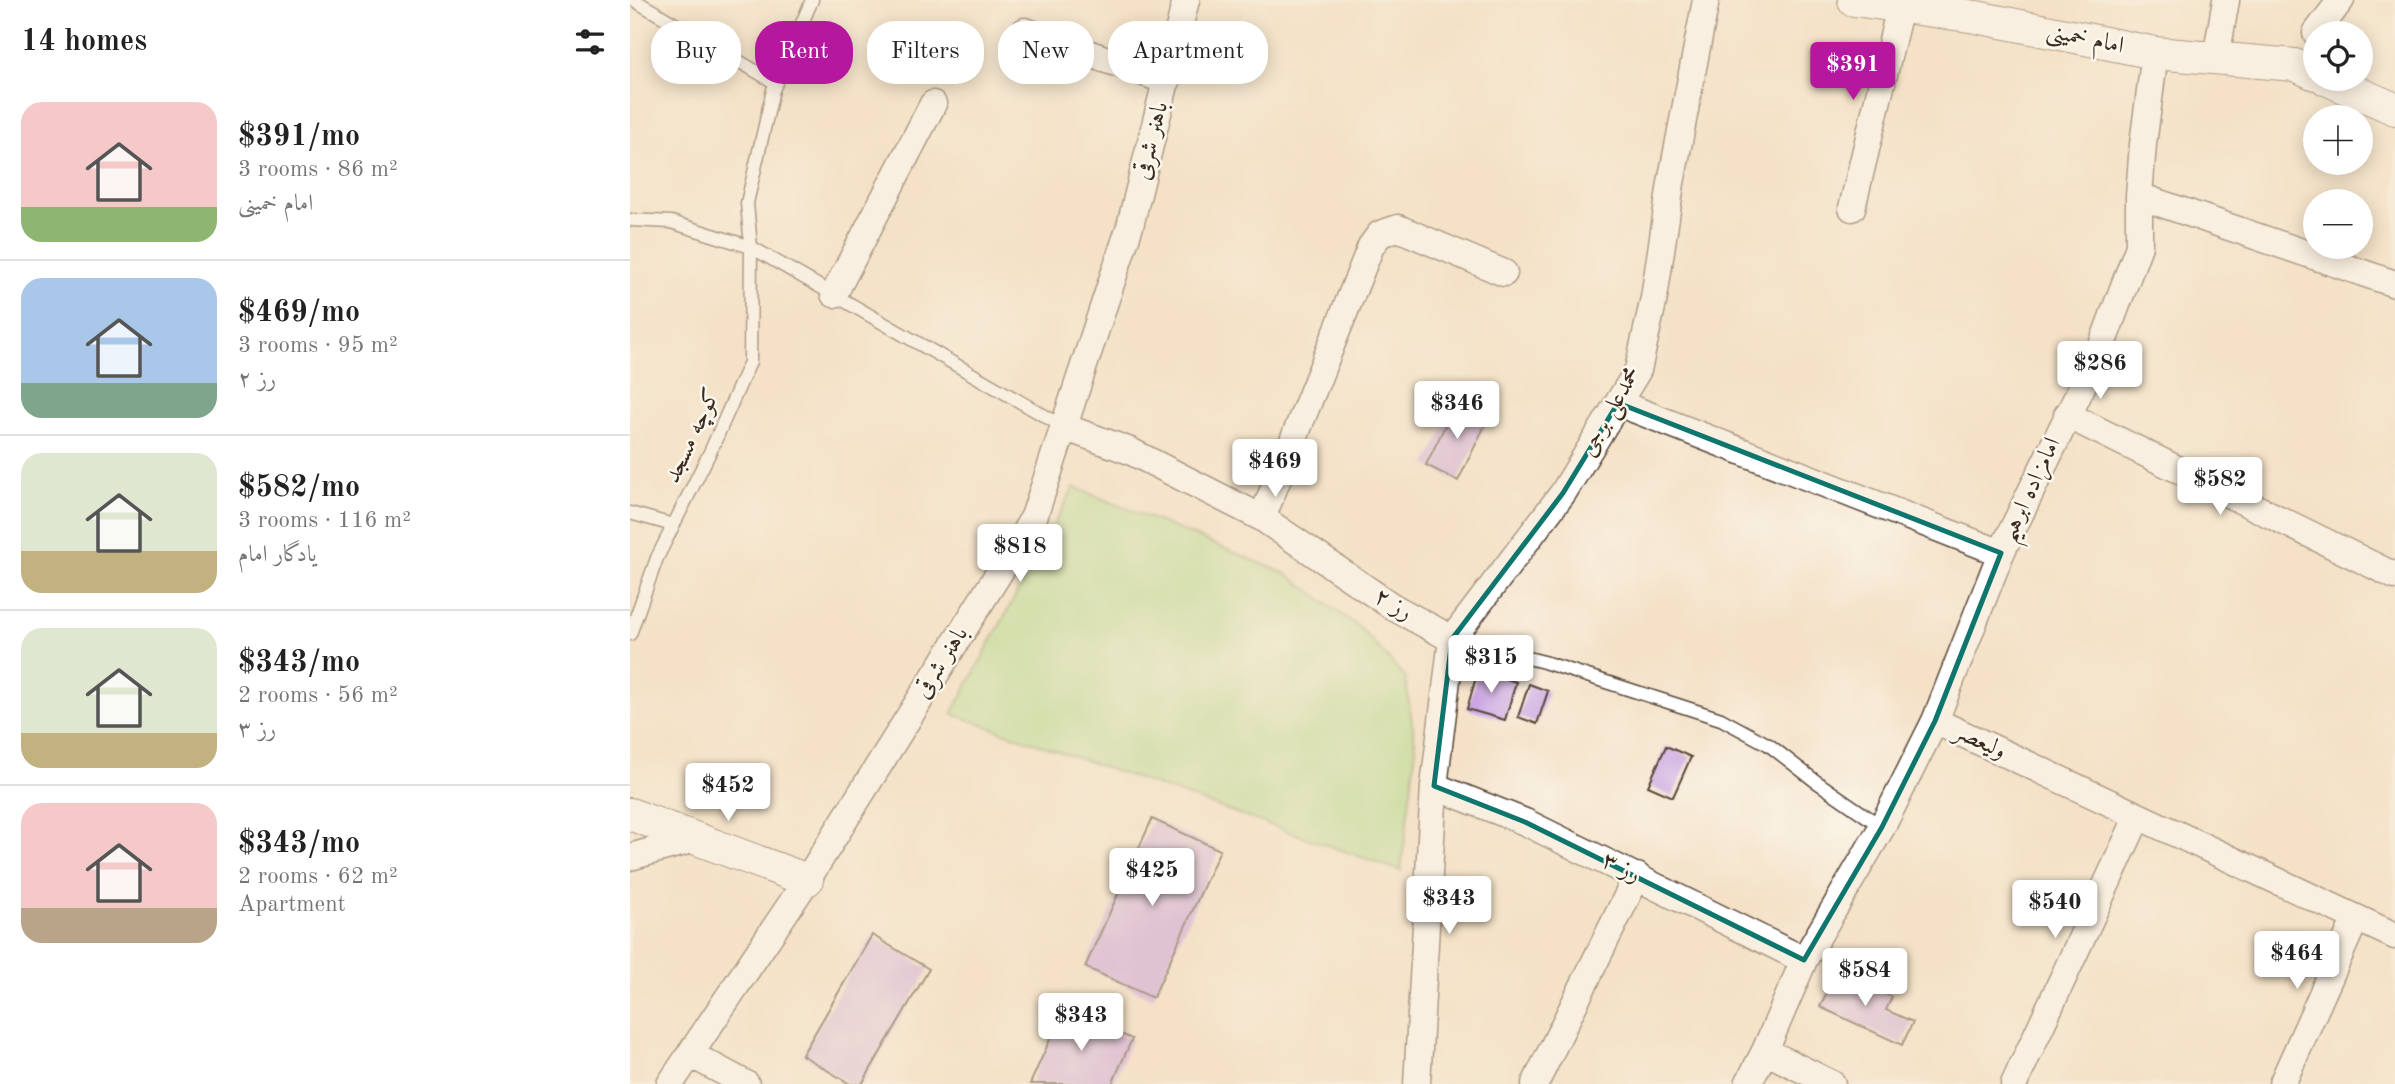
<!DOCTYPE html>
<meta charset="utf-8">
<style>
:root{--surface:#fff;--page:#f6f6f6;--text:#222;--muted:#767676;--line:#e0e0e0;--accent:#b5179e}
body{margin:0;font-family:"Old Standard TT",Amiri,serif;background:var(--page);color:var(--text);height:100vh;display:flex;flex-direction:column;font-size:26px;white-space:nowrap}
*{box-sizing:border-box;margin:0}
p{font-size:23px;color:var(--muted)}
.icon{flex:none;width:38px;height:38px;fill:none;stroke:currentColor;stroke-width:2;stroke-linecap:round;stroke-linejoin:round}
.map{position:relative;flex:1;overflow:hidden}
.details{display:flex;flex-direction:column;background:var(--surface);width:630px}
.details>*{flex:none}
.hud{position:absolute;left:21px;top:21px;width:665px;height:63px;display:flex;gap:14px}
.buttons{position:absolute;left:1673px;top:21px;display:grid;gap:14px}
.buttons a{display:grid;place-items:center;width:70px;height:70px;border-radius:50%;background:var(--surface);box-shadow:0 4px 18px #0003;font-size:35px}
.price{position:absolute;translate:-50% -60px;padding:0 16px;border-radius:7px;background:#fff;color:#222;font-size:23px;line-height:46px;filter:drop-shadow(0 2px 4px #0008)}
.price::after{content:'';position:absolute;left:50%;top:42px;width:21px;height:16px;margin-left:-10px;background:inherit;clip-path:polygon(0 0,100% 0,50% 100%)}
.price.active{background:var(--accent);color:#fff}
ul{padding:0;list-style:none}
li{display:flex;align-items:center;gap:21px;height:175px;padding:0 21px}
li+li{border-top:2px solid var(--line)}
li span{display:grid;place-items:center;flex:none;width:196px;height:140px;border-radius:21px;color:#555}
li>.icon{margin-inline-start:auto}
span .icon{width:84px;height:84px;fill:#fffc;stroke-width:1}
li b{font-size:30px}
h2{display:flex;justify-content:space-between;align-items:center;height:84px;padding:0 21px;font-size:30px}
.chip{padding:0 24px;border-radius:28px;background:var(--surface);box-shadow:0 4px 18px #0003;font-size:24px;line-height:63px}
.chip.active{background:var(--accent);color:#fff}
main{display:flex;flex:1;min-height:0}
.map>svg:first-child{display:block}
</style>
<main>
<section class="details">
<h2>14 homes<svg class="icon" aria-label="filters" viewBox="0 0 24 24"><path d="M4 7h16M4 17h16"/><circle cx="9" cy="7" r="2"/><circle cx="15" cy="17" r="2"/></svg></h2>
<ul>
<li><span style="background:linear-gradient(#f6c9c9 75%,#8fb573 0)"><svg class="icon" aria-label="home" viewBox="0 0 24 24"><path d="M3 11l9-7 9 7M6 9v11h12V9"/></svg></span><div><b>$391/mo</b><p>3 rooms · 86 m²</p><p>امام خمینی</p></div></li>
<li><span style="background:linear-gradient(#a9c7e8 75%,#7fa58c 0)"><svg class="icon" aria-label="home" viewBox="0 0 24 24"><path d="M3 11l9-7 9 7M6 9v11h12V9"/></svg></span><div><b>$469/mo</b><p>3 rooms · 95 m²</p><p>رز ۲</p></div></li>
<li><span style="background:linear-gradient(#dfe7d0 70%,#c2b280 0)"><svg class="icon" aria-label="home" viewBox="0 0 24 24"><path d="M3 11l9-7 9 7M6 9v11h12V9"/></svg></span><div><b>$582/mo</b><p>3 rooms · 116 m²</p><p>یادگار امام</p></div></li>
<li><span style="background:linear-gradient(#dfe7d0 75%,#c2b280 0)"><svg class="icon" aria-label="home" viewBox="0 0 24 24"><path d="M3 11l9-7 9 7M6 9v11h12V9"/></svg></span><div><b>$343/mo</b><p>2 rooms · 56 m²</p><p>رز ۳</p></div></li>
<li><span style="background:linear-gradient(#f6c9c9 75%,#b9a48a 0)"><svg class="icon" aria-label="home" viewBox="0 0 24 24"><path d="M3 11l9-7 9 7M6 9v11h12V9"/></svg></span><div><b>$343/mo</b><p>2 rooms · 62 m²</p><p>Apartment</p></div></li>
</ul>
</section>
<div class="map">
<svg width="1765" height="1084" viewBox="0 0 1765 1084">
<rect width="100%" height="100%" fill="#fbf7ec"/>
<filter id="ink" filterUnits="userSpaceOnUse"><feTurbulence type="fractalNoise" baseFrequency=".0143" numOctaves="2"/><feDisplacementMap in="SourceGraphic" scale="14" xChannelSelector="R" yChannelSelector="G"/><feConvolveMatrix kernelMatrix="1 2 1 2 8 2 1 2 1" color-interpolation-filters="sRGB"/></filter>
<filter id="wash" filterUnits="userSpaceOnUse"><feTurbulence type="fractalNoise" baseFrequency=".00686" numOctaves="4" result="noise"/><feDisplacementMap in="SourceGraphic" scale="28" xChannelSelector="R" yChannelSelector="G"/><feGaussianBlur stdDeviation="1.57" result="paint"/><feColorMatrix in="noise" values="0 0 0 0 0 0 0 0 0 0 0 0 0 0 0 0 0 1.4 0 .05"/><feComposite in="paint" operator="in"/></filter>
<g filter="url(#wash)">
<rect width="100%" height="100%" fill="#f4e1c7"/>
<path fill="#abdc8a" stroke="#738354" stroke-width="2" d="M444 487 657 574 730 628 775 677 786 748 771 871 322 714Z"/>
<g id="blocks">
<path fill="#c69ee2" d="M827 401 859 417 828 481 796 465Z
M848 670 886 682 875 720 837 709Z
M899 684 918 691 907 724 888 717Z
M1036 746 1061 757 1043 797 1018 786Z
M522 819 590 850 523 998 455 967Z
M242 935 299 969 232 1084H220L172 1055Z
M1207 971 1262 997 1256 1010 1283 1022 1272 1045 1190 1007Z
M434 1008 502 1039 482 1084H400Z"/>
</g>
</g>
<g filter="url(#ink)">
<use href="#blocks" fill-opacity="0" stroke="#574537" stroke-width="2"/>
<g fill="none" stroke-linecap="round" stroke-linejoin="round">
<g stroke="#574537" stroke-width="15">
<path id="service" d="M4 0 146 83
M0 220 41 222 121 247 434 427
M0 513 43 525
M0 634 27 558 81 450 120 362 121 247 117 203 143 90 182 0
M822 639 914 662 1091 719 1139 745 1184 780 1252 827"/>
</g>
<g stroke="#574537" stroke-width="29">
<path id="minor" d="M395 31 537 81
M1686 33 1711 0
M1586 58 1596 0
M1509 196 1765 284
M1222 208 1270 7
M204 294 303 104
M988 403 1371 553
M1437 415 1765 576
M434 427 500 451 632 518 763 607 822 639
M632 518 741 246 750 234 768 228 874 273
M1305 721 1371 553 1470 350 1509 246V196L1513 144 1525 53
M804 786 895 822 1174 960
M0 857 65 839
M1135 1051 1202 1084
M60 1054 116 1084
M40 1084 177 880 404 517 500 226 556 0
M787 1084 804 786 822 639 933 493 1008 370 1024 298 1041 183 1076 0
M905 1084 1007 876
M1118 1084 1135 1051 1174 960 1252 827 1305 721 1765 936
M1384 1084 1508 816
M1652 1084 1726 918"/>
</g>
<g stroke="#574537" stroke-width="34">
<path id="tertiary" d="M1224 0 1346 17 1525 53 1665 65 1685 74
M1696 79 1765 109
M0 814 177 880"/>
</g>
<use href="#service" stroke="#fff" stroke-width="12"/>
<use href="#minor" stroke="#fff" stroke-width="26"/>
<use href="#tertiary" stroke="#fff" stroke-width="32"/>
</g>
</g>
<path d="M0 0H1765V1084H0ZM988 403 1371 553 1305 721 1252 827 1174 960 895 822 804 786 822 639 933 493Z" fill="#f4e1c7" fill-opacity=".55" fill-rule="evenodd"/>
<path fill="none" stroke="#0f766e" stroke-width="5" stroke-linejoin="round" d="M988 403 1371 553 1305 721 1252 827 1174 960 895 822 804 786 822 639 933 493Z"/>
<g text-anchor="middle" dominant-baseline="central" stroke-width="5" stroke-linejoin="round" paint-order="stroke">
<g font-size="24" fill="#3b2a1e" stroke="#fbf7ec">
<text transform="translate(1455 39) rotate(12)">امام خمینی</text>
<text transform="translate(522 141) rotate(-76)">باهنر شرقی</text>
<text transform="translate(981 412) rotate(-61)">محمدعلی برجی</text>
<text transform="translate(63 436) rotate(-65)">کوچه مسجد</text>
<text transform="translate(1401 490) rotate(-65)">امامزاده ابرهیم</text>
<text transform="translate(763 605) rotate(31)">رز ۲</text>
<text transform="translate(312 663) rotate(-58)">باهنر شرقی</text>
<text transform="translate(1350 742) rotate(25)">ولیعصر</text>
<text transform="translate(991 868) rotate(26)">رز ۳</text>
</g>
</g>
</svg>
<div class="buttons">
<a><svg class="icon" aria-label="locate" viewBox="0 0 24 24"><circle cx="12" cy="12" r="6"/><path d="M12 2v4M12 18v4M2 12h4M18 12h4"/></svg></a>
<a>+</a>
<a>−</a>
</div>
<b class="price active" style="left:1223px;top:102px">$391</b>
<b class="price" style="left:1470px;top:401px">$286</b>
<b class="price" style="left:827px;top:441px">$346</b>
<b class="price" style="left:645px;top:499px">$469</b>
<b class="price" style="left:1590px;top:517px">$582</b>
<b class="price" style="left:390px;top:584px">$818</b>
<b class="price" style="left:861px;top:695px">$315</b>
<b class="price" style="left:98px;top:823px">$452</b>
<b class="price" style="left:522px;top:908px">$425</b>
<b class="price" style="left:819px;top:936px">$343</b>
<b class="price" style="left:1425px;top:940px">$540</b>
<b class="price" style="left:1667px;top:991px">$464</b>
<b class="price" style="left:1235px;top:1008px">$584</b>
<b class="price" style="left:451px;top:1053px">$343</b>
<div class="hud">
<a class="chip">Buy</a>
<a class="chip active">Rent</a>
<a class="chip">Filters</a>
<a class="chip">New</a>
<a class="chip">Apartment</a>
</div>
</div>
</main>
